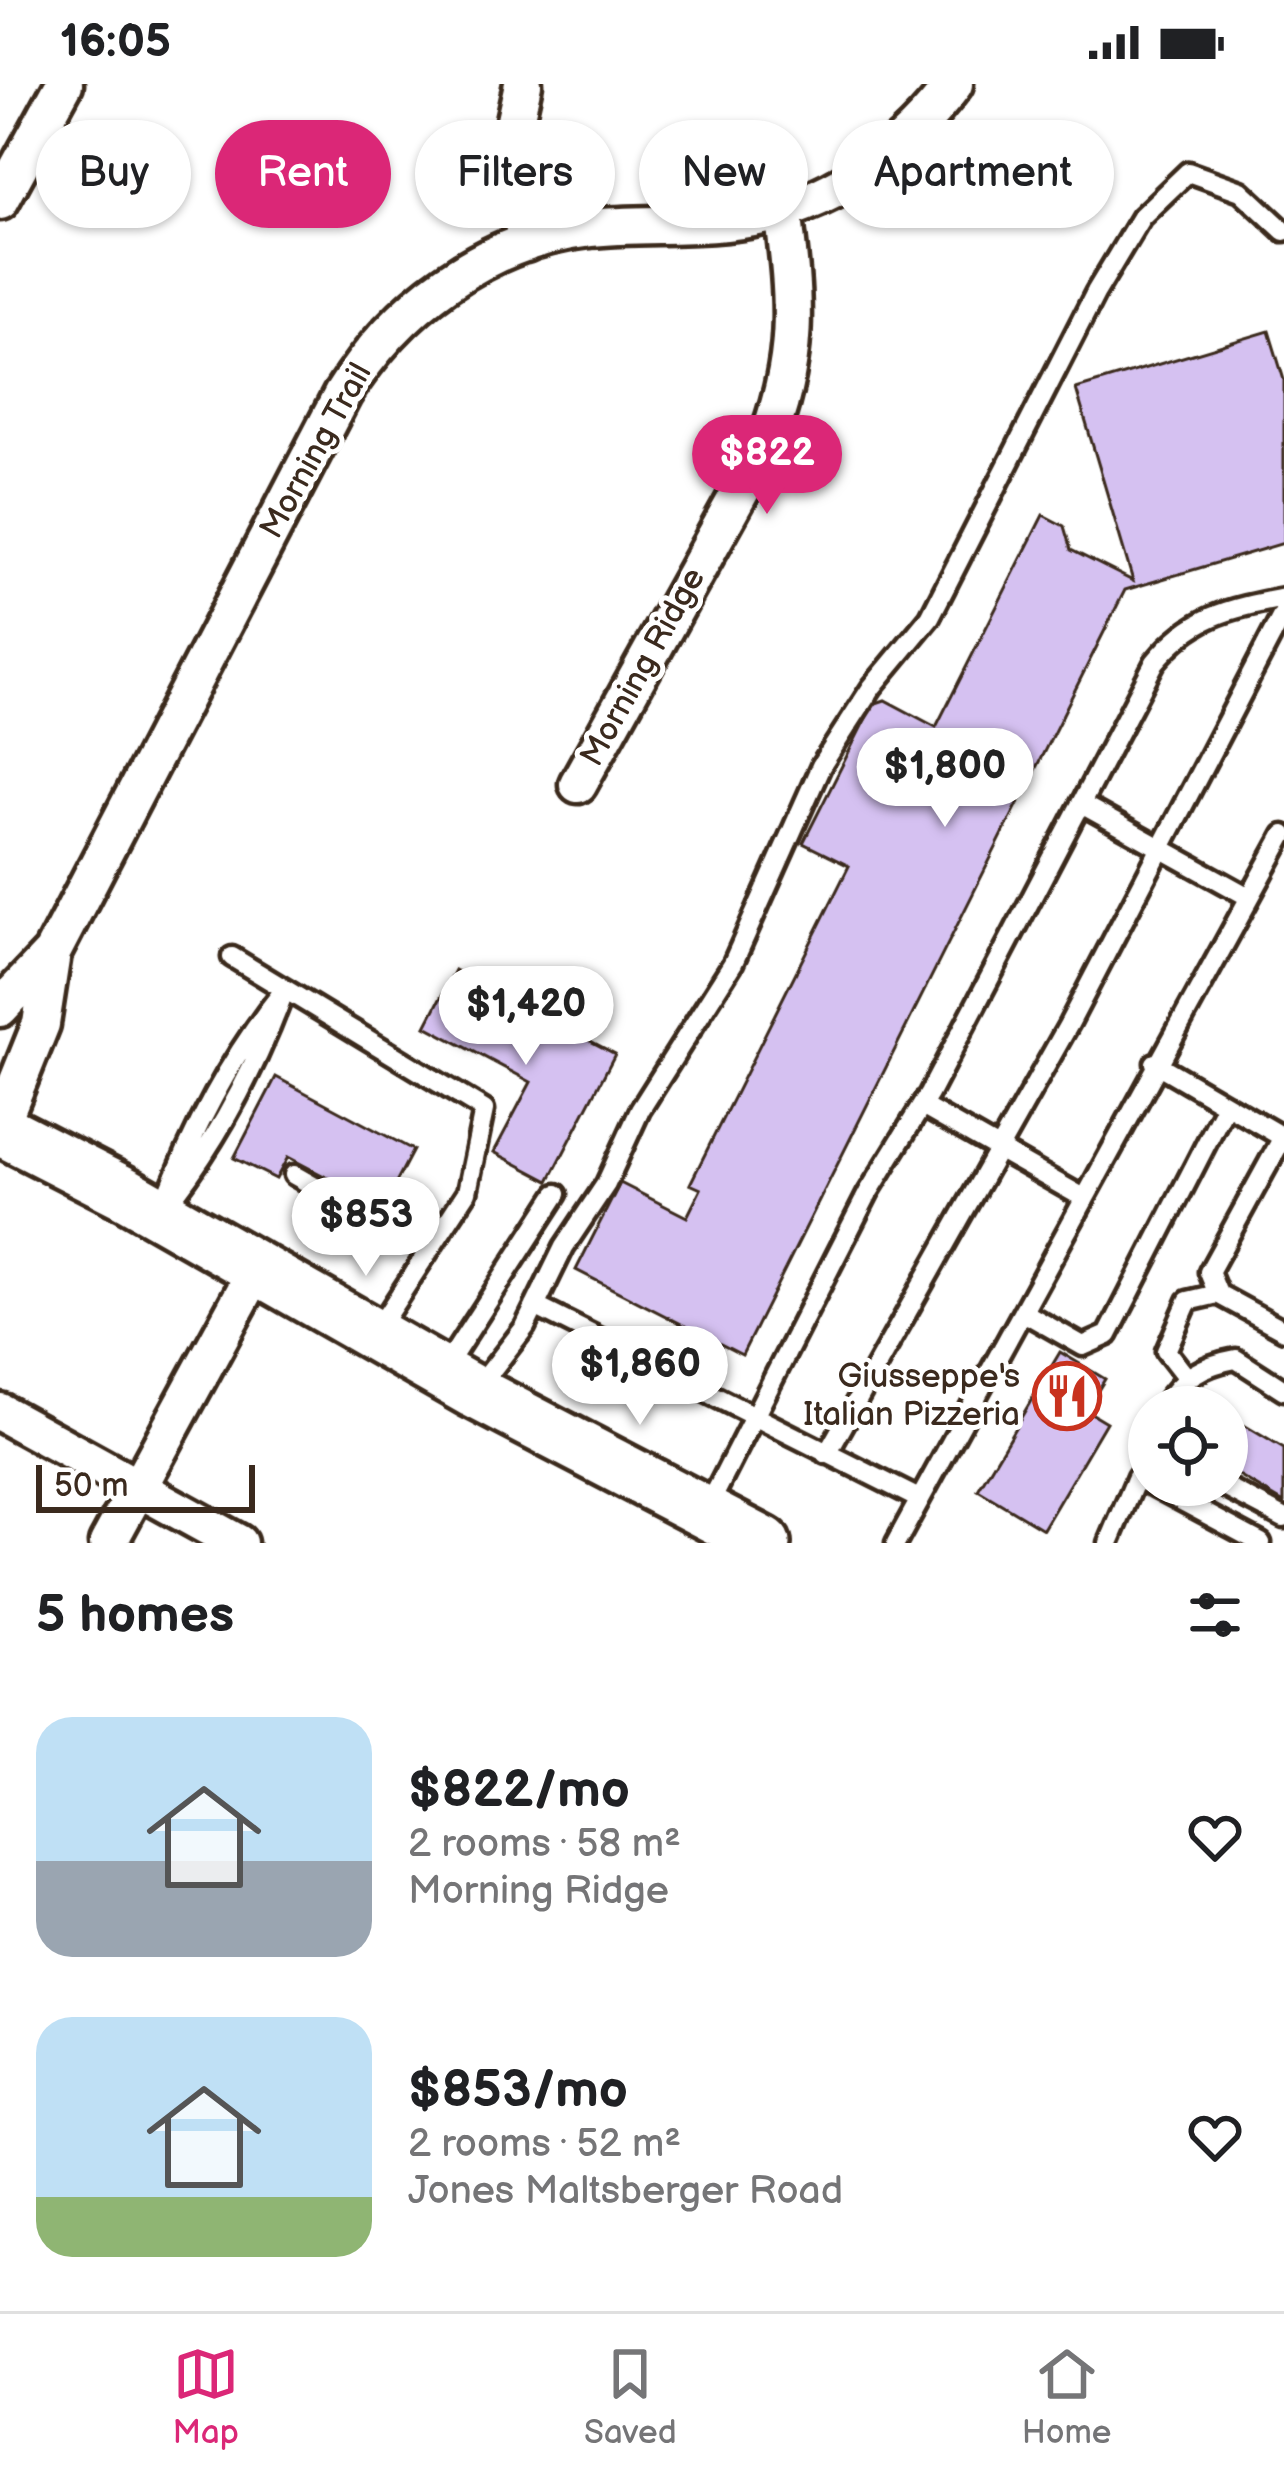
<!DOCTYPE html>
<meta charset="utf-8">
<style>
:root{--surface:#fff;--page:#f6f6f6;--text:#202124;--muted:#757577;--line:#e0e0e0;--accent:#db2777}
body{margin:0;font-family:"Balsamiq Sans",sans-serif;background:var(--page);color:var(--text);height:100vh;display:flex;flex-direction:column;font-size:45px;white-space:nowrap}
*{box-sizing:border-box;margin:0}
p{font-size:39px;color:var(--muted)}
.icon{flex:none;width:66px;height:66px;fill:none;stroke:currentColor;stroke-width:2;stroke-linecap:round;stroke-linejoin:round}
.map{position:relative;height:1459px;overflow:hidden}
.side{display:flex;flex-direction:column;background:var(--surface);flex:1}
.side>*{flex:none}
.top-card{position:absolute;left:36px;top:36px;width:1212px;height:108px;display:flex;gap:24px}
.fabs{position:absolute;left:1128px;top:1302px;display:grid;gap:24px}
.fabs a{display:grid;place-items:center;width:120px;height:120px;border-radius:50%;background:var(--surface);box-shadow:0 3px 9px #0004;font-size:60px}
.scale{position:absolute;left:36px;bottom:30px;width:219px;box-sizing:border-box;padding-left:12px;border:6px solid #3b2a1e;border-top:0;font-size:33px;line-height:42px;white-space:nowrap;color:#3b2a1e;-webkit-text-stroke:9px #fff;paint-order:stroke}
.price{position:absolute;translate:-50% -102px;padding:0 27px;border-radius:42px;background:#fff;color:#222;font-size:39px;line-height:78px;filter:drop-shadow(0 3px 6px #0008)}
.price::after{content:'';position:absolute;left:50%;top:72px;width:36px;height:27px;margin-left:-18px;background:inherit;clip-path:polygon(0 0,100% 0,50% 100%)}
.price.on{background:var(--accent);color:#fff}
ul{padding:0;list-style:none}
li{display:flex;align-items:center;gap:36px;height:300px;padding:0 36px}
li span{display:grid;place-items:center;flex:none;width:336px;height:240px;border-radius:36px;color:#555}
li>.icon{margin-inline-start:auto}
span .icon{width:144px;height:144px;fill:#fffc;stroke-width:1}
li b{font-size:51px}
h2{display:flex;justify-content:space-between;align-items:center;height:144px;padding:0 36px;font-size:51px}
.tag{padding:0 42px;border-radius:54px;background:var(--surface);box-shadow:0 3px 9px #0004;font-size:42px;line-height:108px}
.tag.on{background:var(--accent);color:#fff}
.status{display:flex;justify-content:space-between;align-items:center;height:84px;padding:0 60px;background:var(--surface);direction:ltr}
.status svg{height:33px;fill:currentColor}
.tab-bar{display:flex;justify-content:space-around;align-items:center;height:168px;border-top:3px solid var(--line);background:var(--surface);font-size:33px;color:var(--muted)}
.tab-bar a{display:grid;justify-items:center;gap:6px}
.tab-bar .on{color:var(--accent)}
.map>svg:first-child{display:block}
</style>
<div class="status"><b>16:05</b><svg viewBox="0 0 49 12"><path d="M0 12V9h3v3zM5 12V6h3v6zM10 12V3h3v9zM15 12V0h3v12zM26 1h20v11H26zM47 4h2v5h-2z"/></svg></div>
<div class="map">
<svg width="1284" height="1459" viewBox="0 0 1284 1459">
<rect width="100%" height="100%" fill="#fff"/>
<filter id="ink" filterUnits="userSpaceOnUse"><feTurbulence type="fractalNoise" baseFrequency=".00833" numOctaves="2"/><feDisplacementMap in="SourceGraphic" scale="24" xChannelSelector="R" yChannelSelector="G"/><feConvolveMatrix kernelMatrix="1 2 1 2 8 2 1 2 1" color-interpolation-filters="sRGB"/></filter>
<g filter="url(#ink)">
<path fill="#d5c1f1" stroke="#3b2a1e" stroke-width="3" d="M1269 247 1284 296V459L1125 506 742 1271 576 1186 620 1099 687 1133 701 1105 690 1100 849 782 803 759 873 620 885 616 936 643 1043 431 1064 442 1071 466 1133 497 1076 305Z
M455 886 615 970 549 1097 494 1068 531 998 426 942Z
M276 993 413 1066 383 1123 288 1073 276 1095 234 1074Z
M1060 1268 1105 1295 1086 1326 1106 1338 1043 1445 978 1406Z
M1227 1331 1284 1365V1419L1227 1385Z"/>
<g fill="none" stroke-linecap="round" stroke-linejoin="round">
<g stroke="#3b2a1e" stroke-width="27">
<path id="lane" d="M1081 720 1249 813
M232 873 484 1026 467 1108 377 1246
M285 905C255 987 216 1061 161 1128 192 1047 230 973 285 905Z
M1155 979 1284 1054
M922 1022 1084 1114
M294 1091 428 1167
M1218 1210 1209 1188 1283 1053
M535 1222 919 1415
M1025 1229 1083 1262 1108 1251 1226 1021
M444 1285 557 1110
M1187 1294 1166 1267 1188 1217 1218 1210 1284 1246
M477 1305 525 1243 564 1163 606 1100 640 1026 733 879 821 682 872 603 930 533 1096 208 1141 133 1188 88 1241 107 1284 147
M1163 1323C1181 1294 1202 1281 1236 1275L1284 1306
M827 1370 1069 940 1284 528
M1152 1401 1261 1459
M1221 1401 1284 1434
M706 1427 868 1109 929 1010 1155 578C1193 532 1227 525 1284 514
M896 1459 1284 751
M1109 1459 1137 1393 1149 1400"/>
</g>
<g stroke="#3b2a1e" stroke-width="45">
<path id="street" d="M523 0 511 55 526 159
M0 117 64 0
M578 700 764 365C800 275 795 220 783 126
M0 924 52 869 342 311C397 222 484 156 590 144 647 138 707 145 763 132 841 114 907 64 954 0
M0 1042 41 940 52 869
M0 1328 238 1459
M108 1459 258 1183"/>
</g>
<g stroke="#3b2a1e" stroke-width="60">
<path id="secondary" d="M0 1045 127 1110 474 1308 764 1459"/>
</g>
<use href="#lane" stroke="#fff" stroke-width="18"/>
<use href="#street" stroke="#fff" stroke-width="36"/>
<use href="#secondary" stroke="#fff" stroke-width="51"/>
</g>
</g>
<defs>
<g id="restaurant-ring" transform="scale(3.45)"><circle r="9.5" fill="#fff" stroke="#c8321e" stroke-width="1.5"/><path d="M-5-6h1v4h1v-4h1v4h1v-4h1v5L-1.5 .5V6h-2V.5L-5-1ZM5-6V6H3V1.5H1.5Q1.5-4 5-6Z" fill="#c8321e"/></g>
</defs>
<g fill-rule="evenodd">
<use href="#restaurant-ring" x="1067" y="1312"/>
</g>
<g text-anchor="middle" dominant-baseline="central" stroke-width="10" stroke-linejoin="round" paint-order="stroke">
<g font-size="33" fill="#3b2a1e" stroke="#fff">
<text transform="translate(316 367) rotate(-61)">Morning Trail</text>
<text transform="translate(643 583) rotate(-61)">Morning Ridge</text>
</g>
<g font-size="33" fill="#3b2a1e" stroke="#fff" text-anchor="end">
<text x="1020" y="1293">Giusseppe's<tspan x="1020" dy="38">Italian Pizzeria</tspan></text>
</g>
</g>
</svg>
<div class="fabs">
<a><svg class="icon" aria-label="locate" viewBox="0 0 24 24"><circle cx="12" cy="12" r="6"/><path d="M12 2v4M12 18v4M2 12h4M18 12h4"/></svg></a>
</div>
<div class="scale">50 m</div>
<b class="price on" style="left:767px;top:433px">$822</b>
<b class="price" style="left:945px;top:746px">$1,800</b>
<b class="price" style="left:526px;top:984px">$1,420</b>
<b class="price" style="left:366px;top:1195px">$853</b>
<b class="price" style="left:640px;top:1344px">$1,860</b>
<div class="top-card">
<a class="tag">Buy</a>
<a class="tag on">Rent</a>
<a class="tag">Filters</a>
<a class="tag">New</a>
<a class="tag">Apartment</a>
</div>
</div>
<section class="side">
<h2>5 homes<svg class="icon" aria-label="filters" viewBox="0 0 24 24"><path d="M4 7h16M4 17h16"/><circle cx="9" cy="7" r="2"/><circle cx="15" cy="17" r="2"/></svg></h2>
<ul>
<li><span style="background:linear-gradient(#bfe0f5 60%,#9aa5b1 0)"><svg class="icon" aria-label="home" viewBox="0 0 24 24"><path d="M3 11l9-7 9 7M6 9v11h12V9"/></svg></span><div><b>$822/mo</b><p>2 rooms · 58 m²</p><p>Morning Ridge</p></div><svg class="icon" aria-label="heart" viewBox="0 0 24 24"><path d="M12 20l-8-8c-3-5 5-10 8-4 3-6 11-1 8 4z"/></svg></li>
<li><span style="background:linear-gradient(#bfe0f5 75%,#8fb573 0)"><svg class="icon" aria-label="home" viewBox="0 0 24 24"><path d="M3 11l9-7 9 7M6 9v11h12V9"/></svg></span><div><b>$853/mo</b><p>2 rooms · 52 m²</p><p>Jones Maltsberger Road</p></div><svg class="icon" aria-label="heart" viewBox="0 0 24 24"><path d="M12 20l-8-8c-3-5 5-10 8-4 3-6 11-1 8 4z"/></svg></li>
</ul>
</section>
<nav class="tab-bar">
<a class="on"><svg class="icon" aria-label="map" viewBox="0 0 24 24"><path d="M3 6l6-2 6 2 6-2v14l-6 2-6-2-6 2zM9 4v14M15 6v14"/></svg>Map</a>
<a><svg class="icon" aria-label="saved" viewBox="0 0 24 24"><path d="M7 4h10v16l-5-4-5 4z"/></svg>Saved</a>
<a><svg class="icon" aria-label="home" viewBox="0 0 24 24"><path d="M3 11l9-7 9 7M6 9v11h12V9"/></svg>Home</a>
</nav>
